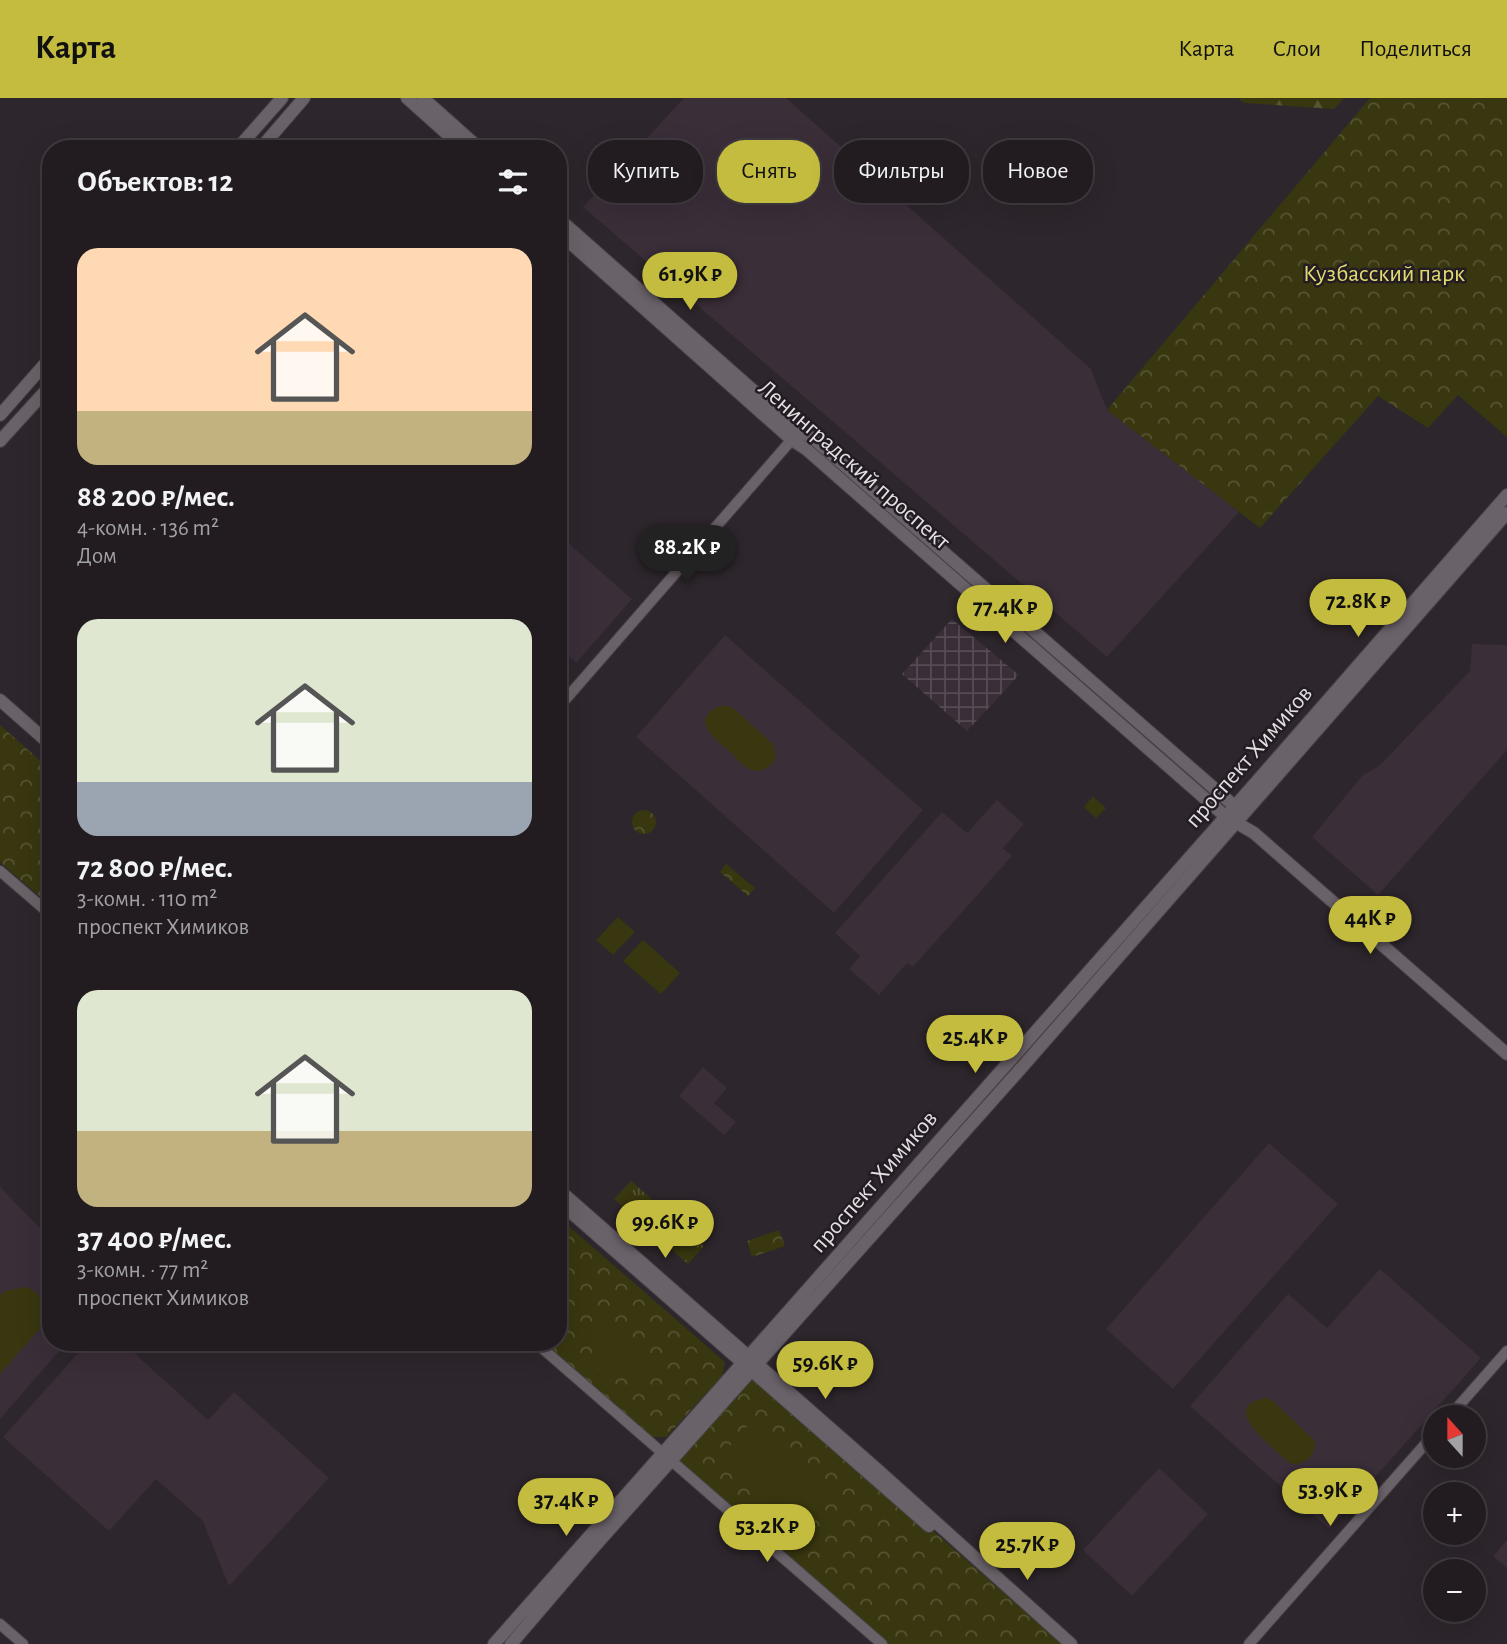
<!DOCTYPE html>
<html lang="ru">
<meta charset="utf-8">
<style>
:root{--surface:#221c21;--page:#2a252a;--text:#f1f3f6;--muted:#a2a1a5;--line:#3f3a3f;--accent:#c4bc3e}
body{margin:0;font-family:"Alegreya Sans",sans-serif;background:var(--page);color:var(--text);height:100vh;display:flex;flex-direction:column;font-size:26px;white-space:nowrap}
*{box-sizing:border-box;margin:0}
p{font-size:23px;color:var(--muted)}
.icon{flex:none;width:38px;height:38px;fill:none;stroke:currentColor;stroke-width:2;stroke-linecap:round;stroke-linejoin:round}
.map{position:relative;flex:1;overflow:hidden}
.panel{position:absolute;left:42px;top:42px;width:525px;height:1211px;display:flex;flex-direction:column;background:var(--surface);border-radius:28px;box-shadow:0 7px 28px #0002,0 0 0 2px var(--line)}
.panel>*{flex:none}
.hud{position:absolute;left:588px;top:42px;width:665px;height:63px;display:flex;gap:14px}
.needle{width:46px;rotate:339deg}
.fabs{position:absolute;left:1423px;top:1307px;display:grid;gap:14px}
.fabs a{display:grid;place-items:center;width:63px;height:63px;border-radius:50%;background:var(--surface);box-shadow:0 7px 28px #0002,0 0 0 2px var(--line);font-size:35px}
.price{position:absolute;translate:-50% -60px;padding:0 16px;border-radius:24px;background:var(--accent);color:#111;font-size:23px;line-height:46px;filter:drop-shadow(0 2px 4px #0008)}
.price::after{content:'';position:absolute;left:50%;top:42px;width:21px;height:16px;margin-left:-10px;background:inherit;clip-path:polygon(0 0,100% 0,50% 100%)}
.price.active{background:#222;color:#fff}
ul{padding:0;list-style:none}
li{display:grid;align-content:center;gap:14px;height:371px;padding:0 35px}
li span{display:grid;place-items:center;height:217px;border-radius:21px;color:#555}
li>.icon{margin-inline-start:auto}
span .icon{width:126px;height:126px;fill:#fffc;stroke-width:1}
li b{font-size:30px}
h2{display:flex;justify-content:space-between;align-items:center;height:84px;padding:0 35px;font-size:30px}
.chip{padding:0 24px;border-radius:28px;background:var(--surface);box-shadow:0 7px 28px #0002,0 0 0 2px var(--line);font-size:24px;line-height:63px}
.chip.active{background:var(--accent);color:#111}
header{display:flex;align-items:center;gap:42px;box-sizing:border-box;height:98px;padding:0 35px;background:var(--accent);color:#111}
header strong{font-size:33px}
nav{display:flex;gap:38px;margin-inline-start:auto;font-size:24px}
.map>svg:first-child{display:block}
</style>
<header>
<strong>Карта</strong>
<nav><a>Карта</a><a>Слои</a><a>Поделиться</a></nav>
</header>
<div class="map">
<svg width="1507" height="1546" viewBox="0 0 1507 1546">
<defs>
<pattern id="industrial-grid" width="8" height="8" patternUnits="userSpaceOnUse" patternTransform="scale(1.75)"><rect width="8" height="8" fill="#3a2e38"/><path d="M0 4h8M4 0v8" fill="none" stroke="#564c55"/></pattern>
<pattern id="grass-tufts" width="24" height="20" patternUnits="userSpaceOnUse" patternTransform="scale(1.75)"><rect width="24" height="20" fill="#39370f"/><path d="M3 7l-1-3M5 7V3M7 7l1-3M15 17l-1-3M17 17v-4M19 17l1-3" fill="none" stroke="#565432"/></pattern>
<pattern id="forest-firs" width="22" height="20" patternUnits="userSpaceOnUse" patternTransform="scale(1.75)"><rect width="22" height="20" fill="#39370f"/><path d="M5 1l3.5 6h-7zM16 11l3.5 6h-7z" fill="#565432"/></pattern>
<pattern id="park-crowns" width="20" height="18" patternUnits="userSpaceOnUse" patternTransform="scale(1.75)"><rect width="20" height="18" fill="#39370f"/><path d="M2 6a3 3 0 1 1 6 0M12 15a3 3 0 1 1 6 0" fill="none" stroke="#565432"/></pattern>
</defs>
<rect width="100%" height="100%" fill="#2d262c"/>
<path fill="#3a2e38" d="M684 0H786L1091 271 1107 312 1239 414 1107 559 583 109Z
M568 445 632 501 576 565 558 549V456Z
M725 537 923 712 834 815 636 639Z
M1472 546 1507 547V652L1378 797 1312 739 1362 678 1380 667 1470 573Z
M997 702 1024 726 1003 750 1012 758 913 869 907 865 879 897 849 871 860 858 835 835 942 714 967 735Z
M703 969 727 990 714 1005 736 1024 724 1037 679 998Z
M1269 1045 1338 1106 1173 1291 1106 1231Z
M0 1089 51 1141V1244H67L0 1321Z
M1380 1171 1481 1260 1329 1431 1190 1308 1288 1196 1327 1230Z
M88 1244H122L208 1322 234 1294 329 1380 229 1488 203 1423 156 1381 109 1433 3 1339Z
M1159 1370 1208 1416 1132 1498 1083 1452Z
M1507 1442V1470L1493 1458Z"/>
<path fill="url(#industrial-grid)" d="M952 521 1019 577 967 633 902 576Z"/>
<path fill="url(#grass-tufts)" d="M631 1083 652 1101 635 1119 614 1101Z
M663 1112 681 1128 665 1146 647 1131Z
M686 1132 704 1148 688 1166 670 1150Z"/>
<path fill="url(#forest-firs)" d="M1238 0H1344L1334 11 1244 5Z"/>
<path fill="url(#park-crowns)" d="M1370 0H1507V339L1458 297 1428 330 1378 298 1260 430 1107 312Z
M0 627 51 672V808L0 764Z
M1093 699 1106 710 1096 720 1084 709Z
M632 724a12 12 0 1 1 24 0a12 12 0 1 1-24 0Z
M726 766 755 790 748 798 720 774Z
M558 1119 725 1264 722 1278 666 1339H652L542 1244H558Z
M779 1132 785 1148 752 1159 747 1143Z
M751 1273 1062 1546H882L671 1363Z"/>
<path fill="#39370f" d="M720 608H728L734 611 773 646 776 658C773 669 761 676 750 671 742 668 735 658 729 653 714 640 689 621 720 608Z
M618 819 635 834 613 857 596 842Z
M643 842 680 875 661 896 623 863Z
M26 1189C40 1195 49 1204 48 1221L0 1276V1198L5 1193Z
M600 1227 639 1255 654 1279H621L595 1269 590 1237Z
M1266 1300 1273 1303 1315 1343C1315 1359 1306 1366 1291 1366 1276 1352 1215 1308 1266 1300Z
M752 1323 835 1395 804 1430 722 1357Z"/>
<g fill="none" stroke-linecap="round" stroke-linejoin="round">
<g stroke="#474146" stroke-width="12">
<path id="tertiary" d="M558 610 795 338
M0 773 51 817
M535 1244 882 1546
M1448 1320 1507 1253
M0 1526 23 1546
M1249 1546 1435 1335"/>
</g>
<g stroke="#474146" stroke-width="14">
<path id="secondary" d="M407 0 464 51
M423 0 480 51
M237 51 282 0
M260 51 304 0
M558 120 799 333 814 341 1239 712
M558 134 792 342 806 351 1225 718 1254 735 1507 956
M0 317 51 259
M0 343 51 287
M0 602 51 647
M558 1091 879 1373 1071 1546
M558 1103 929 1428
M494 1546 1251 690 1507 397
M511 1546 594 1449 1016 976 1507 415"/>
</g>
<use href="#tertiary" stroke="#6a6269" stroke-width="10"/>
<use href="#secondary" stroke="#6a6269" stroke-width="12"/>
</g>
<g text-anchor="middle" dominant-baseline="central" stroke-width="5" stroke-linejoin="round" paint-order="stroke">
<g font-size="24" fill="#e1db72" stroke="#231d23">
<text x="1384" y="176">Кузбасский парк</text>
</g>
<g font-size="24" fill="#e4dfe3" stroke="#231d23">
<text transform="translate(854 367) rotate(41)">Ленинградский проспект</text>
<text transform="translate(1249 659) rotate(-49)">проспект Химиков</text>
<text transform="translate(874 1084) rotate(-49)">проспект Химиков</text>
</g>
</g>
</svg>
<div class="fabs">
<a><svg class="needle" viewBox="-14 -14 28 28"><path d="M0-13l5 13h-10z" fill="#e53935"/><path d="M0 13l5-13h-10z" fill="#a2a1a5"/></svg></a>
<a>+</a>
<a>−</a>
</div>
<b class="price" style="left:690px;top:214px">61.9K ₽</b>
<b class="price active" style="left:687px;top:487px">88.2K ₽</b>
<b class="price" style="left:1358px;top:541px">72.8K ₽</b>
<b class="price" style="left:1005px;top:547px">77.4K ₽</b>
<b class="price" style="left:1370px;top:858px">44K ₽</b>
<b class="price" style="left:975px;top:977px">25.4K ₽</b>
<b class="price" style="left:665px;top:1162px">99.6K ₽</b>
<b class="price" style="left:825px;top:1303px">59.6K ₽</b>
<b class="price" style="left:1330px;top:1430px">53.9K ₽</b>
<b class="price" style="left:566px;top:1440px">37.4K ₽</b>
<b class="price" style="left:767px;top:1466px">53.2K ₽</b>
<b class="price" style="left:1027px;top:1484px">25.7K ₽</b>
<div class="hud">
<a class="chip">Купить</a>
<a class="chip active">Снять</a>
<a class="chip">Фильтры</a>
<a class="chip">Новое</a>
</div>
<section class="panel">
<h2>Объектов: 12<svg class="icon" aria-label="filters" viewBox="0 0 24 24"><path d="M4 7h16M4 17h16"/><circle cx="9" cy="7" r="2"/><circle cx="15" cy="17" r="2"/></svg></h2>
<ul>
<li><span style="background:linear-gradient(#ffd9b3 75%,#c2b280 0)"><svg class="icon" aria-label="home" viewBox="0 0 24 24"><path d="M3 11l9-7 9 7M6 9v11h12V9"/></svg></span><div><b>88 200 ₽/мес.</b><p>4-комн. · 136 m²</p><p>Дом</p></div></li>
<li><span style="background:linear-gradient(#dfe7d0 75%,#9aa5b1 0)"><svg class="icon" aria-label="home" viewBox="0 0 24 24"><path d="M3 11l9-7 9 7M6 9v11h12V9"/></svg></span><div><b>72 800 ₽/мес.</b><p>3-комн. · 110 m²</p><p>проспект Химиков</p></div></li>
<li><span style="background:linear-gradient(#dfe7d0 65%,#c2b280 0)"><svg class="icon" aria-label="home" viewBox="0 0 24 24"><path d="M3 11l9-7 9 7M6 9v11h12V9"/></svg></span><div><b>37 400 ₽/мес.</b><p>3-комн. · 77 m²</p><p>проспект Химиков</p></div></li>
</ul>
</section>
</div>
